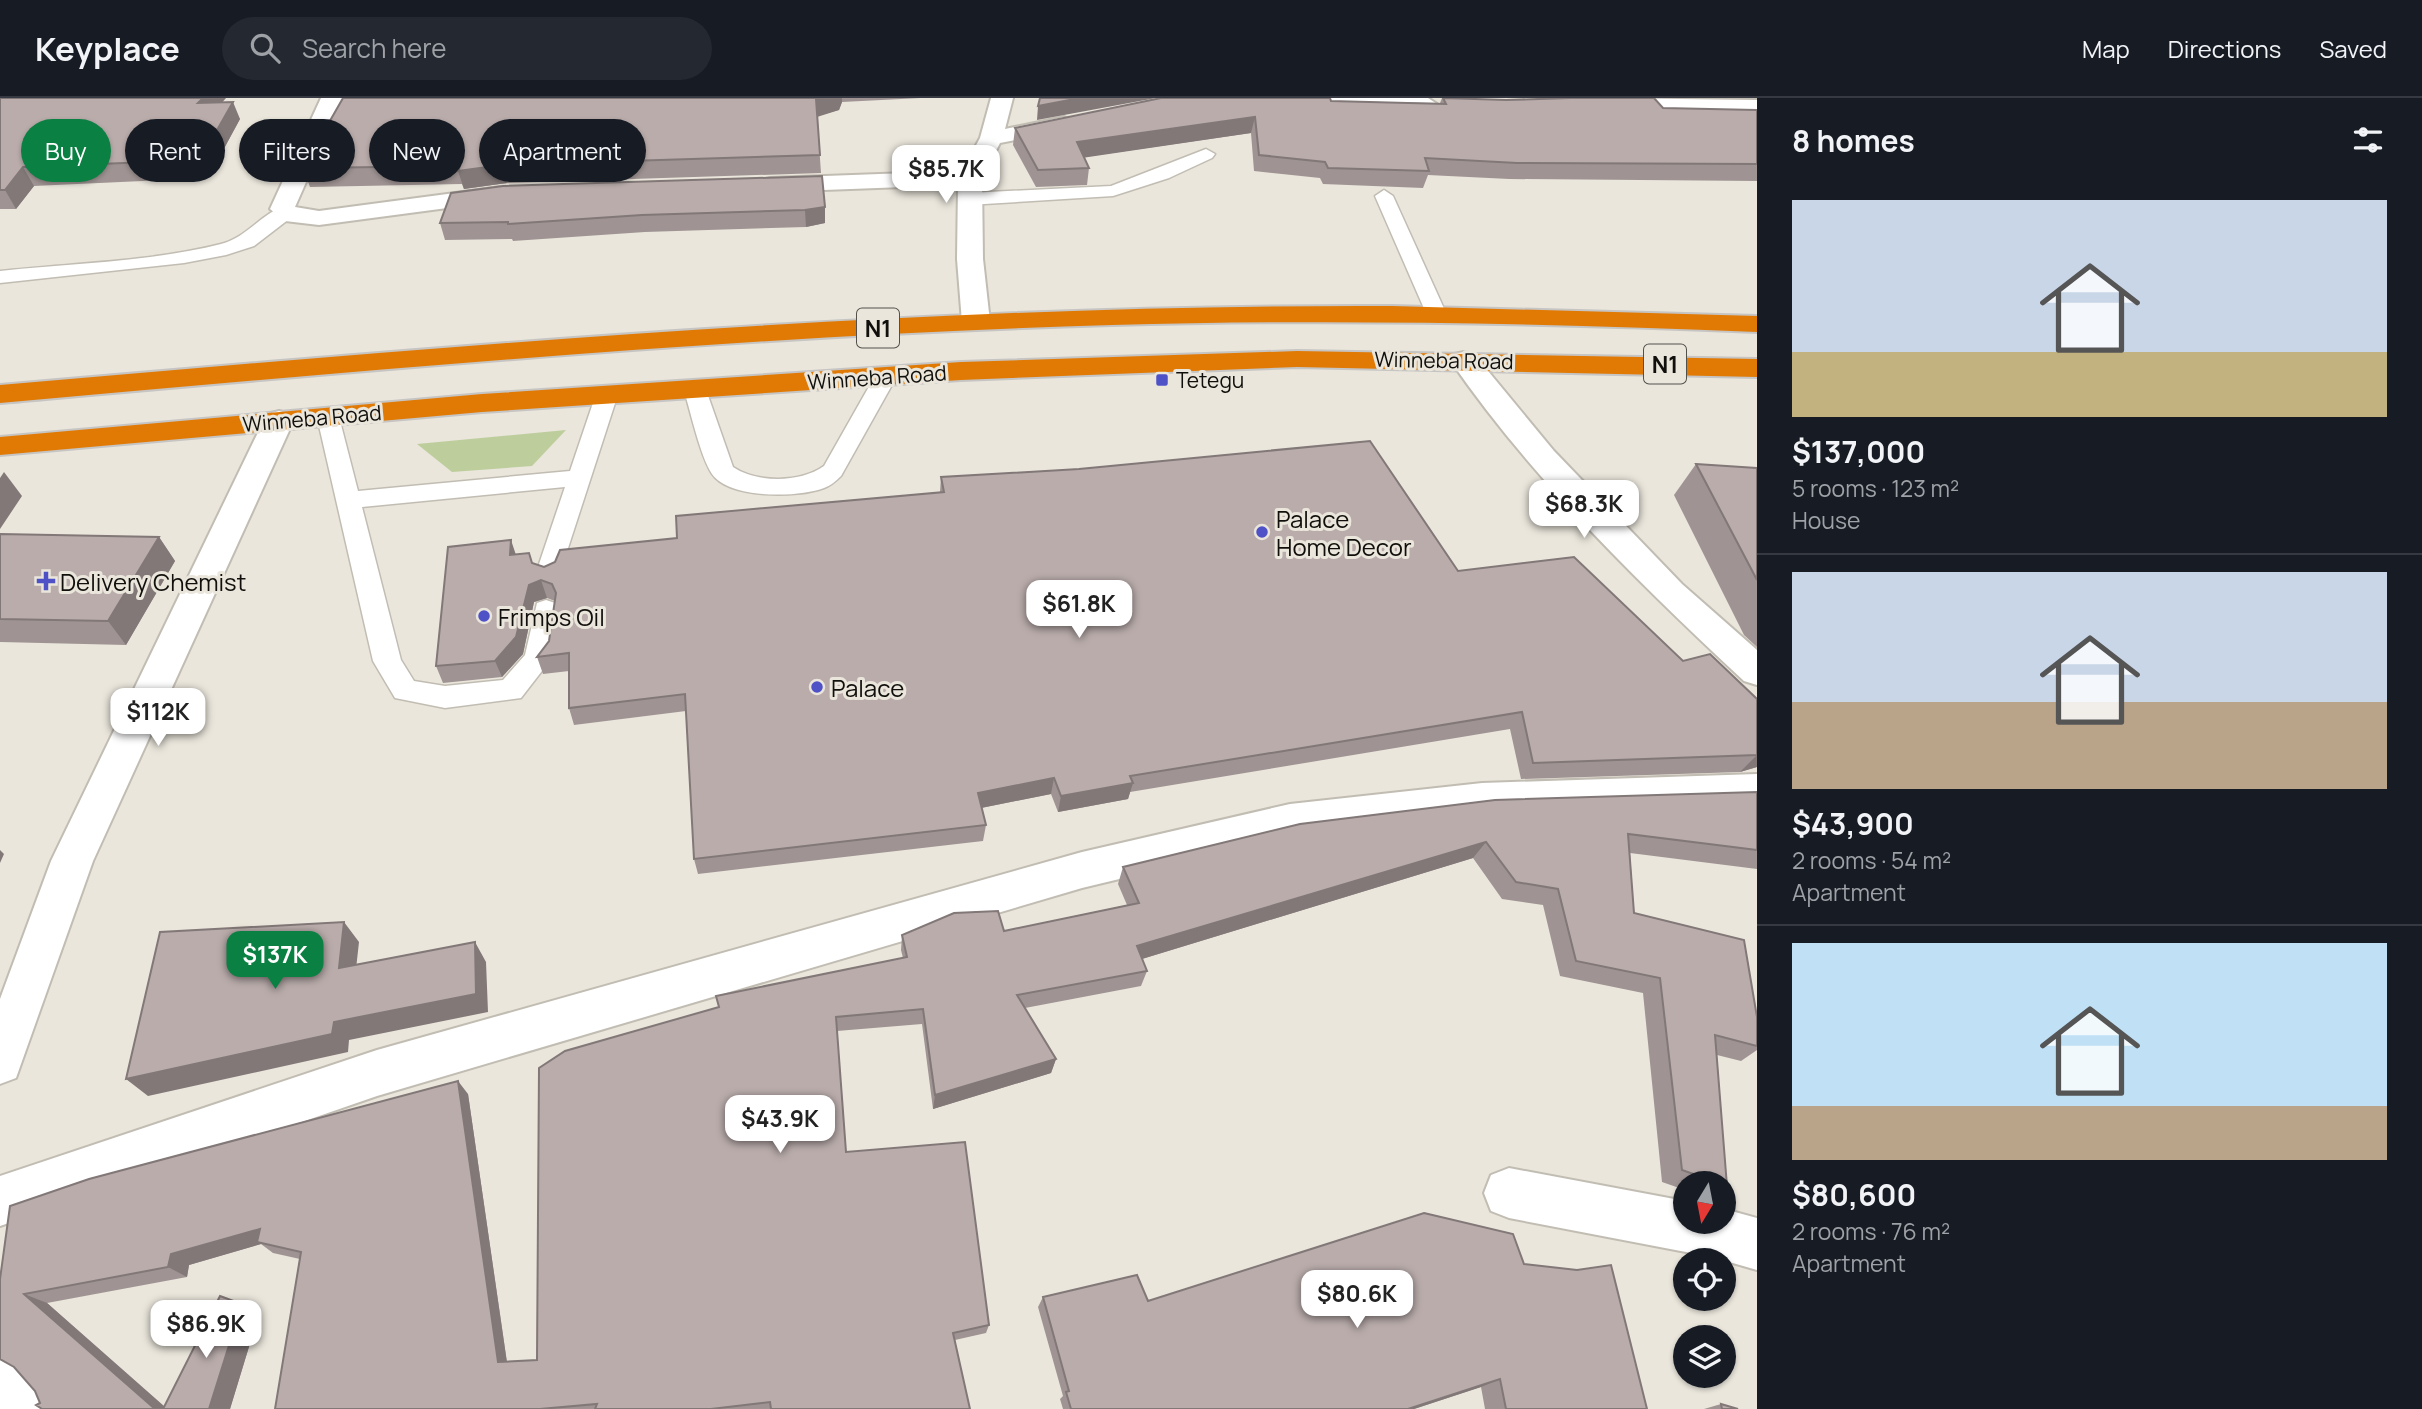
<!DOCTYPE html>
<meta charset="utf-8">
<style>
:root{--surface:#171b24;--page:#242831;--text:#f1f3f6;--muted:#9ea1a6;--line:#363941;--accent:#0b8043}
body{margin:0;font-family:Manrope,sans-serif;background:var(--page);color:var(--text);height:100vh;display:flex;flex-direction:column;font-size:26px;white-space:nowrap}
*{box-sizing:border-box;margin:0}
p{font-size:23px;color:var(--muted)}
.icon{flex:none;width:38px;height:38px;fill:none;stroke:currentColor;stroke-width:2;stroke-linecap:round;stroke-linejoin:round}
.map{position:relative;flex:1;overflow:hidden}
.panel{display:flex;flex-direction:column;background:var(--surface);width:665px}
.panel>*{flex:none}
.guide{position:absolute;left:21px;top:21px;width:665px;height:63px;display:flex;gap:14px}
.needle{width:46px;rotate:190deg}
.tools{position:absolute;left:1673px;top:1073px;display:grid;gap:14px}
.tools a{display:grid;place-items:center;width:63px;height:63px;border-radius:50%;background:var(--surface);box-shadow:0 2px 5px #0004;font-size:35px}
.price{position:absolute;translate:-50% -60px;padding:0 16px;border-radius:14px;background:#fff;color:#222;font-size:23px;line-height:46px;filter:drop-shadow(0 2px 4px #0008)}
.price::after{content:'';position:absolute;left:50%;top:42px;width:21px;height:16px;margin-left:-10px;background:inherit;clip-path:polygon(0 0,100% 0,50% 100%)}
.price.current{background:var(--accent);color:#fff}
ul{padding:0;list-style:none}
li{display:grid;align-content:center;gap:14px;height:371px;padding:0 35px}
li+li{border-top:2px solid var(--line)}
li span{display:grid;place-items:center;height:217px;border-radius:0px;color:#555}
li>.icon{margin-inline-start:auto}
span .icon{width:126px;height:126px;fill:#fffc;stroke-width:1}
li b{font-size:30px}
h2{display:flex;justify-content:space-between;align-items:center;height:84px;padding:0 35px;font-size:30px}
.tag{padding:0 24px;border-radius:32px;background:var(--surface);box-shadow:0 2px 5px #0004;font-size:24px;line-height:63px}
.tag.current{background:var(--accent);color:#fff}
header{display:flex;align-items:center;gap:42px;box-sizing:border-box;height:98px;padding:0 35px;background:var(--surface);border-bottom:2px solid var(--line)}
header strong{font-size:33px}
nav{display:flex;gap:38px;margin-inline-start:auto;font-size:24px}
.search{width:490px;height:63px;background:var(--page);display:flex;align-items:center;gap:18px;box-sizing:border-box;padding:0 24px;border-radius:38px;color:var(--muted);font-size:26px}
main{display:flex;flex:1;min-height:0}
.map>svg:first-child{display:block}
</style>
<header>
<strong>Keyplace</strong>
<div class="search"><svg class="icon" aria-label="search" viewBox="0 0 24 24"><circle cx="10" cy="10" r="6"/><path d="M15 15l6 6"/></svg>Search here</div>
<nav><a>Map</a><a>Directions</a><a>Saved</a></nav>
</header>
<main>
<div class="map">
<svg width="1757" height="1311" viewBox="0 0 1757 1311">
<rect width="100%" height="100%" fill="#eae6dc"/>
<path fill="#bdce9c" d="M566 332 532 368 452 374 417 346Z"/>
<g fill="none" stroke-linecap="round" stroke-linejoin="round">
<g stroke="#c2bdb3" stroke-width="3">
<path id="lane" d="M1206 51 1215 56 1212 60 1169 80 1113 98 968 107 959 101 968 95 1111 88Z
M1384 92 1393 98 1446 215 1443 219H1429L1426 215 1375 98Z
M286 108 293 110 295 114 293 118 254 148 226 157 184 165 0 185V173C73 165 150 164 221 146 247 140 262 114 286 108Z
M886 271 897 278 841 378C836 383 830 388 824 390 798 400 729 401 712 376 700 358 690 311 683 289L694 282 705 289 733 369C757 385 800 385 824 368L875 278Z
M606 292 617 299 558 481 549 484 540 481 536 475 565 389 362 409 401 562 414 583 445 588 503 582 525 557 537 505 546 502 555 505 559 512 552 560 521 600 445 610 395 600 373 563 317 319 320 314H336L339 319 358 393 570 373 595 299Z"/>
</g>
<g stroke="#c2bdb3" stroke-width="4">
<path id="street" d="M321 0H343L295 109 319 113 500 89 508 91 512 96 508 101 500 103 319 127 285 123 270 111Z
M991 0H1013L1005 31 1064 19 1075 26 1072 31 1000 45 982 80 983 161 990 224 986 230H966L962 224 957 161 958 87 770 94 762 92 758 87 762 82 770 80 962 73 980 40Z
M1271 0H1428L1437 6 1426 12 1280 9 1272 8 1269 3Z
M1603 0 1757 2V14L1605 12 1594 6Z
M1464 254 1474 256 1554 353 1682 486 1757 552V587L1744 583C1639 485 1532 381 1450 262L1454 256Z
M279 313 290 316 294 322 93 763 16 980 0 986V901L51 763 264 322 268 316Z
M1757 676V708L1482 717 1290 740 1082 790 377 998 0 1128V1078L377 952 1082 754 1290 706 1482 685Z
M1509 1070 1685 1103V1124H1724V1111L1757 1120V1172L1712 1159 1509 1120 1491 1113 1484 1095 1491 1077Z
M0 1258C27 1270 50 1284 61 1311H0Z"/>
</g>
<g stroke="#c6c5c4" stroke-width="4">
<path id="highway" d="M1392 208 1757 218V234C1542 225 1327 221 1112 227 740 238 370 272 0 305V287C463 247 927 206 1392 208Z
M1297 253 1757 261V279L1297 269 961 282 482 314 0 357V339L482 296 961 264Z"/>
</g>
<use href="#lane" fill="#fff" fill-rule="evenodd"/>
<use href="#street" fill="#fff" fill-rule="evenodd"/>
<use href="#highway" fill="#e07a05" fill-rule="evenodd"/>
</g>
<path fill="#9f9493" d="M0 0 222 4 240 21 208 80 34 88 16 111H0Z
M343 0H921L842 4 839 12 817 18 821 75 507 85 464 91 462 86 310 89 303 70Z
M1442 0H1464L1663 10 1757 12V83L1509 81 1428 77 1423 90 1323 86 1320 80 1254 73 1251 35 1084 59 1089 70 1087 87 1036 89 1013 47 1015 30 1331 3 1440 5Z
M822 78 825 125 806 129 645 134 513 143 512 141 445 142 440 125Z
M1696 366 1757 370V549L1744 537 1674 397Z
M941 379 1458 473 1683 563 1757 601V669L1740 674 1521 681 1510 631 1130 694 1128 701 1058 714 1051 696 981 710 986 727 983 743 698 776 694 761 686 613 574 627 569 610V573L543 576 537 559 549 543 555 503 547 500 534 504 523 556 502 579 443 585 436 568 515 456 532 465 544 469 677 440 940 394Z
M0 436 159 439 175 463 126 547 0 544Z
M1757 694V771L1630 755 1634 815 1757 919V952L1741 963 1717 957 1727 1088 1724 1090V1085H1685V1092L1662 1084 1643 895 1560 878 1543 807 1502 801 1473 760 1142 861 1147 873 1141 888 1025 910 1056 961 1051 975 933 1011 922 926 837 933 846 1054 989 1227 986 1235 955 1242 970 1311H275L300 1161 273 1155 261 1146 189 1167 187 1179 47 1205 164 1308 259 1216 230 1311 40 1305 0 1181 468 996 507 1264 537 1262 539 970 903 860 901 852 902 837 1004 833 1127 807 1118 786 1123 769Z
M1524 1166 1647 1311H1485L1481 1289 1414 1311H1063L1060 1301 1063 1298 1038 1209 1043 1199 1148 1203Z
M1721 1306 1738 1311H1704Z"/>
<path fill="#827878" d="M203 0H226L206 23 198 5Z
M819 0H842V4L839 12 817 19 816 1Z
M1080 0H1156L1037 22 1038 8Z
M233 4 240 21 208 80 200 62Z
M1255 19 1251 35 1075 61 1077 44Z
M502 67 507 85 464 91 458 73Z
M23 69 34 88 16 111 5 92Z
M825 109V125L806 129 805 112Z
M4 374 22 398 0 431V380Z
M159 439 175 463 126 547 108 523Z
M511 442 517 460 510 457Z
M541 482 547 500 534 504 523 556 502 579 495 563 529 487Z
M1757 657V669L1740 674Z
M1054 680 1051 696 976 711 978 695Z
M1133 685 1128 701 1058 714 1061 698Z
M1486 744 1473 760 1132 864 1137 848Z
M0 752 4 756 0 765Z
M344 824 359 844 354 889 339 870Z
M475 844 486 864 488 914 349 942 348 954 148 998 126 981Z
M1056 961 1051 975 933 1011 935 997Z
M458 983 468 996 508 1272 498 1264Z
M260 1131 257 1144 261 1146 189 1167 187 1179 168 1169 171 1156Z
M24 1196 47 1205 167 1311H155Z
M242 1206 259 1216 230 1311H209Z
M1500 1281 1481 1289 1414 1311H1408Z"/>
<path fill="#b9acab" stroke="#827878" stroke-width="2" d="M0 0H203L198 5 233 4 200 62 23 69 5 92H0Z
M343 0H819L816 1 820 57 502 67 458 73 460 68 303 70Z
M1040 0H1080L1038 8Z
M1161 0H1330L1331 3 1446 6 1443 0 1506 2 1570 0H1654L1663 10 1757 12V66L1517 65 1425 60 1429 73 1328 70 1325 64 1259 57 1255 19 1077 44 1089 70 1038 72 1015 30Z
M822 78 825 109 805 112 642 117 508 126V124L440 125 451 95 503 88Z
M1370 343 1458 473 1574 459 1683 563 1710 556 1757 601V657L1533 665 1522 614 1130 678 1133 685 1061 698 1054 680 978 695 986 727 694 761 685 596 569 610V555L537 559 549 543 556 495 552 486 541 482 529 487 516 539 495 563 436 568 448 449 511 442 510 457 529 455 532 465 544 469 555 464 560 452 677 440 676 418 944 394 941 379 1079 371Z
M1696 366 1757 370V482Z
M0 436 159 439 108 523 0 521Z
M1757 694V752L1628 736 1634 815 1744 842 1757 919V948L1715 937 1727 1088 1724 1087V1085H1719L1682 1072 1660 880 1576 863 1558 791 1516 784 1486 744 1137 848 1147 873 1017 897 1056 961 935 997 923 911 836 919 846 1054 965 1044 989 1227 953 1235 970 1311H771L770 1304 711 1311H595L597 1306 540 1311H275L301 1154 257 1144 260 1131 171 1156 168 1169 24 1196 155 1311H42L36 1307 40 1305 35 1293 14 1269 0 1261V1181L10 1108 89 1081 458 983 498 1264 537 1262 539 970 565 953 719 909 716 898 907 859 902 837 954 815 998 813 1004 833 1139 805 1123 769 1300 726 1495 702Z
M344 824 339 870 475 844 476 896 334 924 332 936 126 981 160 834Z
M1424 1115 1513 1136 1524 1166 1577 1172 1611 1167 1647 1311H1506L1500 1281 1408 1311H1071L1066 1294 1069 1293 1043 1199 1137 1177 1148 1203Z
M220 1198 242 1206 209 1311H163Z
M1721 1306 1738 1311H1722Z"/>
<g fill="#4f51c7" stroke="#eae6dc" stroke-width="2.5">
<rect x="1155" y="275" width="14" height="14" rx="3.5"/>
<circle cx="1262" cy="434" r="7"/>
<path d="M42.5 472.5h7v7h7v7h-7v7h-7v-7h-7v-7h7z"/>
<circle cx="484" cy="518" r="7"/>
<circle cx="817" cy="589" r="7"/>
</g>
<g text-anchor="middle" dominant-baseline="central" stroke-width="6" stroke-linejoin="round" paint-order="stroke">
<g font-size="21" fill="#100f0b" stroke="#eae6dc">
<text transform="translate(1444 262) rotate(1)">Winneba Road</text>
<text transform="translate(877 279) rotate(-4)">Winneba Road</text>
<text transform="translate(312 320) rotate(-5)">Winneba Road</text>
</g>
<g font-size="21" fill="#100f0b" stroke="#eae6dc" text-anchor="start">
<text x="1176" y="282">Tetegu</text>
</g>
<g fill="#eae6dc" stroke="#51504a" stroke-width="2">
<rect x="857" y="210.5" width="42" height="39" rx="5"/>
<rect x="1644" y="246.5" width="42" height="39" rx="5"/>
</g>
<g font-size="23" font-weight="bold" fill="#100f0b">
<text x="878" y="230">N1</text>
<text x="1665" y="266">N1</text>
</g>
<g font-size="24" fill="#100f0b" stroke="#eae6dc" text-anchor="start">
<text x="1276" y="420">Palace<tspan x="1276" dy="28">Home Decor</tspan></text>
<text x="60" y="483">Delivery Chemist</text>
<text x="498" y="518">Frimps Oil</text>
<text x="831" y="589">Palace</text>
</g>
</g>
</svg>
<div class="tools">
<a><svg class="needle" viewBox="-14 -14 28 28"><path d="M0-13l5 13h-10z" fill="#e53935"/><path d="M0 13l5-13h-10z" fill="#9ea1a6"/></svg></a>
<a><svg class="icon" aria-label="locate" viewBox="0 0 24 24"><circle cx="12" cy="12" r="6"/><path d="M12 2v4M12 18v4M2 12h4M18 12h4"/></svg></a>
<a><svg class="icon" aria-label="layers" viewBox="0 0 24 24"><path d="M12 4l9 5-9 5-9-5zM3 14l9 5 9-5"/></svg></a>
</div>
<b class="price" style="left:946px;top:107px">$85.7K</b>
<b class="price" style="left:1584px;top:442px">$68.3K</b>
<b class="price" style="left:1079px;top:542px">$61.8K</b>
<b class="price" style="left:158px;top:650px">$112K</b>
<b class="price current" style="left:275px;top:893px">$137K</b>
<b class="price" style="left:780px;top:1057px">$43.9K</b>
<b class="price" style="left:1357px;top:1232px">$80.6K</b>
<b class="price" style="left:206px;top:1262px">$86.9K</b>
<div class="guide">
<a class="tag current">Buy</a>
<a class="tag">Rent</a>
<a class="tag">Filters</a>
<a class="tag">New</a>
<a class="tag">Apartment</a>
</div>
</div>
<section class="panel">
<h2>8 homes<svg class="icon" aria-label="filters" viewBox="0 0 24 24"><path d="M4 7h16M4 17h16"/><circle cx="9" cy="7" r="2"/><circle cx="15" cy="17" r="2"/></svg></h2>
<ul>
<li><span style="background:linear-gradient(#c9d6e8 70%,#c2b280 0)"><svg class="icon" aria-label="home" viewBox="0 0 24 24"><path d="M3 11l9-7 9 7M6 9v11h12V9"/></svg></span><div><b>$137,000</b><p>5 rooms · 123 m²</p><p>House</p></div></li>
<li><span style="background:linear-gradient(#c9d6e8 60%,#b9a48a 0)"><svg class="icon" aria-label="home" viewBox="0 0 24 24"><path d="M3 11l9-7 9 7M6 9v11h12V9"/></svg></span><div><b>$43,900</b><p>2 rooms · 54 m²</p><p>Apartment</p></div></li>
<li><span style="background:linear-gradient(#bfe0f5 75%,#b9a48a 0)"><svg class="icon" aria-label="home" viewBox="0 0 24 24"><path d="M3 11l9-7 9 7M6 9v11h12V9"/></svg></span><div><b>$80,600</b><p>2 rooms · 76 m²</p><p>Apartment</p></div></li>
</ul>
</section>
</main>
